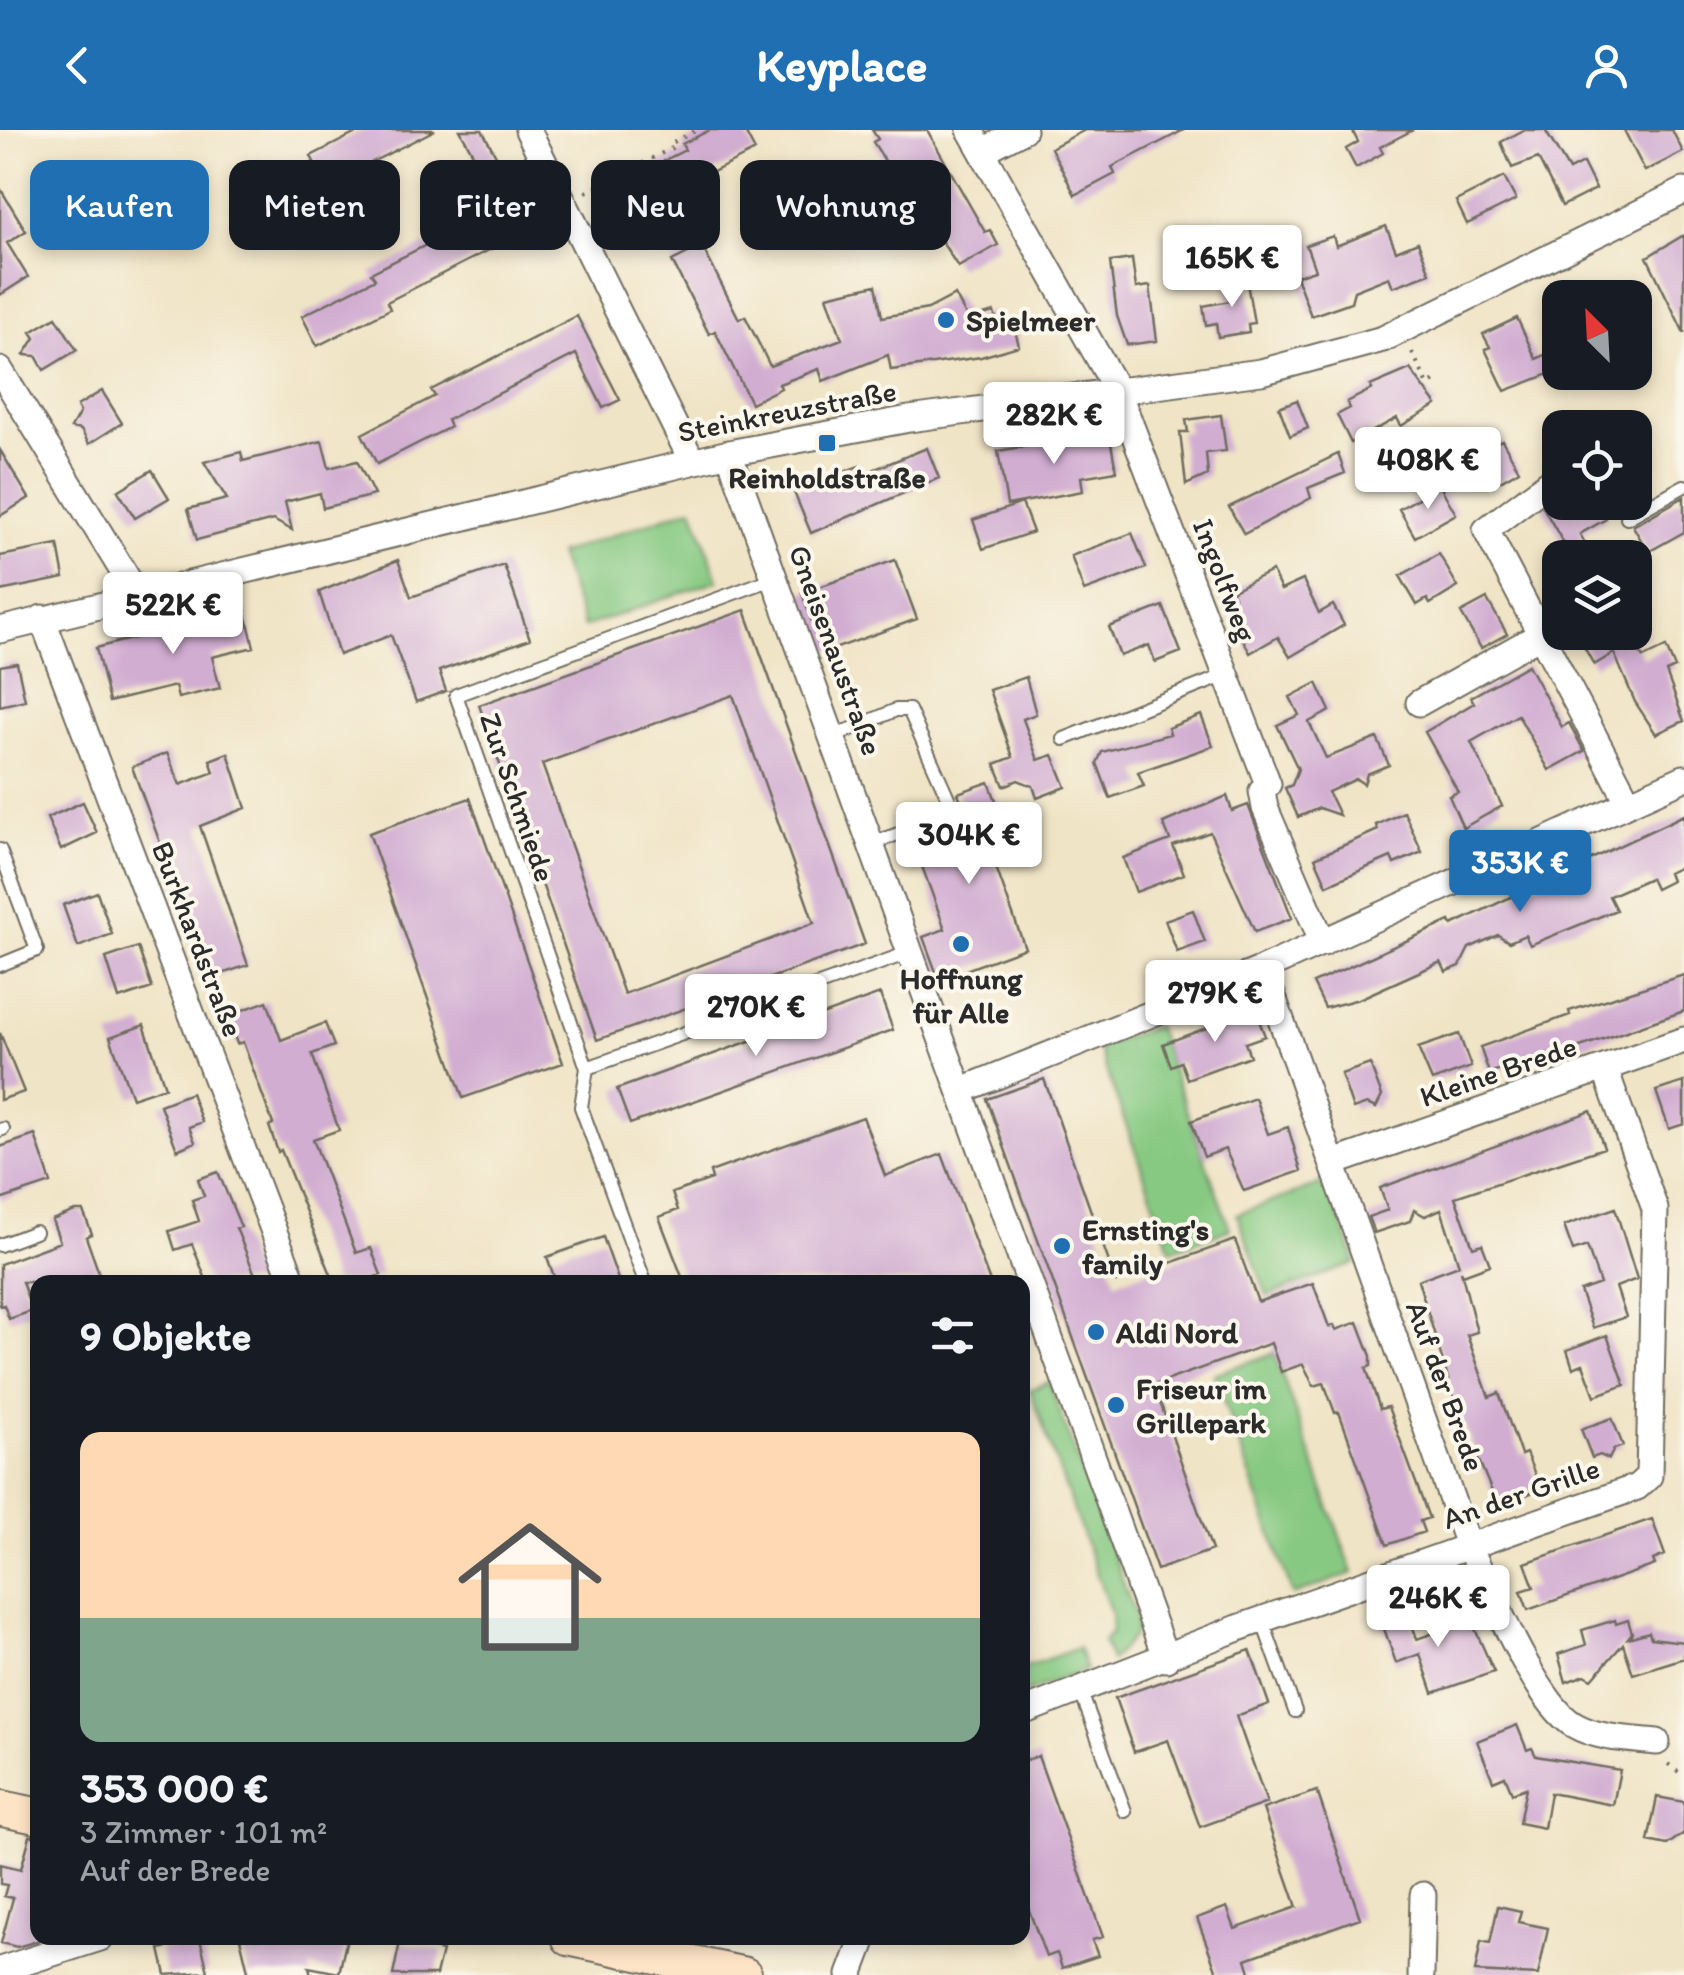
<!DOCTYPE html>
<html lang="de">
<meta charset="utf-8">
<style>
:root{--surface:#171b24;--page:#20242c;--text:#f1f3f6;--muted:#9ea1a6;--line:#363941;--accent:#1f6fb2}
body{margin:0;font-family:Itim,sans-serif;background:var(--page);color:var(--text);height:100vh;display:flex;flex-direction:column;font-size:38px;white-space:nowrap}
*{box-sizing:border-box;margin:0}
p{font-size:32px;color:var(--muted)}
.icon{flex:none;width:55px;height:55px;fill:none;stroke:currentColor;stroke-width:2;stroke-linecap:round;stroke-linejoin:round}
.map{position:relative;flex:1;overflow:hidden}
.details{position:absolute;left:30px;top:1145px;width:1000px;height:670px;display:flex;flex-direction:column;background:var(--surface);border-radius:20px;box-shadow:0 5px 15px #0003}
.details>*{flex:none}
.top-card{position:absolute;left:30px;top:30px;width:1000px;height:90px;display:flex;gap:20px}
.needle{width:65px;rotate:336deg}
.tools{position:absolute;left:1542px;top:150px;display:grid;gap:20px}
.tools a{display:grid;place-items:center;width:110px;height:110px;border-radius:20px;background:var(--surface);box-shadow:0 5px 15px #0003;font-size:50px}
.price{position:absolute;translate:-50% -85px;padding:0 22px;border-radius:10px;background:#fff;color:#222;font-size:32px;line-height:65px;filter:drop-shadow(0 2px 5px #0008)}
.price::after{content:'';position:absolute;left:50%;top:60px;width:30px;height:22px;margin-left:-15px;background:inherit;clip-path:polygon(0 0,100% 0,50% 100%)}
.price.current{background:var(--accent);color:#fff}
ul{padding:0;list-style:none}
li{display:grid;align-content:center;gap:20px;height:530px;padding:0 50px}
li+li{border-top:2px solid var(--line)}
li span{display:grid;place-items:center;height:310px;border-radius:20px;color:#555}
li>.icon{margin-inline-start:auto}
span .icon{width:180px;height:180px;fill:#fffc;stroke-width:1}
li b{font-size:42px}
h2{display:flex;justify-content:space-between;align-items:center;height:120px;padding:0 50px;font-size:42px}
.chip{padding:0 35px;border-radius:20px;background:var(--surface);box-shadow:0 5px 15px #0003;font-size:35px;line-height:90px}
.chip.current{background:var(--accent);color:#fff}
header{display:flex;justify-content:space-between;align-items:center;height:130px;padding:0 50px;background:var(--accent);color:#fff;font-size:45px;font-weight:700}
.map>svg:first-child{display:block}
</style>
<header><svg class="icon" aria-label="back" viewBox="0 0 24 24"><path d="M15 5l-7 7 7 7"/></svg>Keyplace<svg class="icon" aria-label="person" viewBox="0 0 24 24"><circle cx="12" cy="8" r="4"/><path d="M4 21q1-7 8-7t8 7"/></svg></header>
<div class="map">
<svg width="1684" height="1845" viewBox="0 0 1684 1845">
<rect width="100%" height="100%" fill="#fbf7ec"/>
<filter id="ink" filterUnits="userSpaceOnUse"><feTurbulence type="fractalNoise" baseFrequency=".01" numOctaves="2"/><feDisplacementMap in="SourceGraphic" scale="20" xChannelSelector="R" yChannelSelector="G"/><feConvolveMatrix kernelMatrix="1 2 1 2 8 2 1 2 1" color-interpolation-filters="sRGB"/></filter>
<filter id="wash" filterUnits="userSpaceOnUse"><feTurbulence type="fractalNoise" baseFrequency=".0048" numOctaves="4" result="noise"/><feDisplacementMap in="SourceGraphic" scale="40" xChannelSelector="R" yChannelSelector="G"/><feGaussianBlur stdDeviation="2.25" result="paint"/><feColorMatrix in="noise" values="0 0 0 0 0 0 0 0 0 0 0 0 0 0 0 0 0 1.4 0 .05"/><feComposite in="paint" operator="in"/></filter>
<g filter="url(#wash)">
<rect width="100%" height="100%" fill="#f0e4c6"/>
<path fill="#87c982" stroke="#597a56" stroke-width="2.5" d="M693 377 718 450 584 497 558 424Z
M1156 896 1230 1099 1171 1120 1098 917Z
M1327 1052 1356 1133 1267 1166 1237 1084Z
M1274 1223 1353 1443 1293 1465 1214 1244Z
M1049 1252 1136 1487V1503L1111 1531 1103 1511 1112 1502 1111 1483 1030 1260Z
M1078 1518 1086 1540 1023 1564V1538Z"/>
<g id="blocks">
<path fill="#d1add1" fill-rule="evenodd" d="M362 0H435L327 55 330 61 257 99 242 69 314 32 311 26Z
M460 0H482L501 35 484 44Z
M710 0H744L755 21 699 49 703 56 647 84 629 48 685 20 682 14Z
M872 0H927L985 102 990 100 998 115 958 137 896 39 892 42 873 12 878 9Z
M1085 0H1184L1112 37 1115 44 1075 65 1051 18Z
M1352 0H1413L1380 17 1383 23 1356 38 1346 19 1358 12Z
M1524 0H1545L1569 40 1583 33 1596 59 1562 76 1538 28 1512 38 1501 12Z
M1624 0H1672L1683 22 1645 41Z
M1504 47 1516 70 1467 94 1456 71Z
M0 58 26 101 7 113 28 147 0 165Z
M517 69 532 98 387 172 390 179 317 216 302 186 375 149 371 143Z
M1386 96 1396 121 1418 112 1430 143 1393 157 1389 147 1354 161 1351 172 1311 186 1296 146 1315 140 1306 115 1333 106 1336 116Z
M1684 105V203L1647 127Z
M702 116 739 189 745 186 770 236 842 209 827 166 876 155 882 187 928 179 955 165 968 189 994 182 998 197 1013 193 1019 216 981 227 891 240 888 225 823 251 819 239 779 254 781 258 751 273 715 201 709 204 672 131Z
M1132 129 1136 158 1150 156 1157 211 1127 215 1117 186 1110 132Z
M1246 147 1254 193 1248 194 1249 202 1218 207 1216 193 1206 195 1203 176 1230 171 1226 150Z
M577 186 620 270 603 278 576 224 447 290 450 297 377 334 362 304 435 266 431 260Z
M56 187 77 220 44 240 36 226 24 225 35 208 31 202Z
M1517 188 1536 229 1560 218V240L1505 261 1485 219 1490 217 1483 204Z
M1410 239 1437 275 1401 296 1397 288 1351 313 1337 285 1350 278 1347 272 1372 259 1370 256Z
M102 261 122 293 89 314 81 300 71 298 80 282 77 276Z
M1297 270 1308 298 1290 306 1279 277Z
M1221 285 1226 321 1206 323 1208 345 1186 355 1180 302H1188L1186 290Z
M1109 302 1116 341 1081 347 1083 361 1007 375 998 321Z
M1502 310 1519 340 1495 354 1477 323Z
M322 311 329 338 357 331 374 365 323 378 320 363 285 372 292 400 273 390 197 410 188 379 227 369 204 332 241 322 243 331Z
M927 318 939 348 811 403 793 360 859 336 863 344Z
M0 320 29 368 0 386Z
M1338 324 1345 343 1308 358 1311 368 1244 404 1229 377Z
M152 340 169 368 135 388 118 361Z
M1440 356 1456 384 1415 407 1399 379Z
M1684 367V402L1648 422 1633 396Z
M1550 372 1597 373 1606 389 1580 404 1593 428H1572L1543 377Z
M1022 373 1033 402 983 419 973 390Z
M1132 403 1146 438 1084 461 1071 426Z
M58 415 64 448 0 461V426Z
M1439 424 1458 457 1430 474 1427 469 1417 475 1400 446Z
M398 430 411 467 504 435 530 509 439 541 446 561 416 572 391 505 339 525 319 462Z
M895 430 917 489 823 523 802 463Z
M1272 441 1281 460 1303 450 1319 483 1333 475 1344 495 1290 527 1278 507 1250 523 1223 471 1234 466 1231 461Z
M1487 469 1507 504 1481 518 1461 483Z
M1163 476 1181 522 1155 532 1149 515 1120 526 1109 497Z
M245 480 254 517 212 527 220 558 178 568 175 556 109 572 96 518 157 502 154 492 174 487 177 497Z
M745 480 865 814 597 910 479 575ZM733 565 814 793 624 864 542 634Z
M1576 502H1651L1634 512 1643 528 1666 517 1675 538 1666 542 1684 591 1656 604 1635 572 1614 523 1594 535Z
M17 533 25 570 0 576V536Z
M1528 535 1562 597 1569 593 1584 621 1549 640 1518 585 1471 612 1502 676 1463 698 1449 666 1458 662 1425 602 1474 573 1471 567Z
M1026 547 1036 584 1023 589 1038 630 1053 625 1066 657 1037 668 1033 656 1018 650 1004 656 995 634 1013 627 989 560Z
M1317 553 1330 581 1309 592 1326 628 1377 608 1389 635 1367 644 1364 654 1356 649 1328 662 1339 685 1319 678 1298 687 1285 658 1292 655 1298 639 1277 595 1299 585 1290 567Z
M1201 585 1213 616 1138 642 1144 656 1110 668 1097 633 1102 622 1170 604 1168 598Z
M167 623 180 655 214 642 210 630 228 623 246 678 200 696 248 835 210 848 132 637Z
M989 652 1015 721 993 729 1025 818 939 850 923 807 945 799 912 709 967 688 958 663Z
M1227 666 1232 681 1248 675 1292 788 1255 802 1210 702 1173 716 1184 744 1136 762 1123 728 1170 710 1163 693Z
M470 668 563 933 463 968 369 703Z
M83 672 97 703 61 720 47 688Z
M1404 682 1422 722 1394 734 1391 727 1327 755 1315 728 1378 700 1376 695Z
M1684 685V735L1668 743 1671 751 1655 759 1650 748 1609 766 1616 780 1530 815 1525 805 1509 812 1498 805 1469 818 1460 836 1446 842 1441 832 1359 869 1325 878 1313 853 1450 791 1452 795Z
M97 762 112 804 78 817 63 775Z
M1193 780 1205 812 1177 822 1165 790Z
M138 817 152 858 119 869 106 828Z
M1684 845V881L1548 928 1547 924 1489 943 1480 917 1570 885 1569 881Z
M880 864 893 900 630 994 617 959Z
M267 871 281 910 325 893 334 916 312 924 339 1000 313 1009 356 1123 371 1118 381 1145 361 1152H334L281 1020 278 1022 269 996 273 994 243 912 237 914 227 886Z
M1255 880 1265 906 1245 913 1250 926 1187 949 1181 932 1171 936 1163 914Z
M144 895 165 957 132 968 110 907Z
M0 903 24 962 0 970Z
M1459 904 1471 937 1432 951 1418 918Z
M1370 934 1382 966 1376 978 1367 974 1353 979 1341 944Z
M1044 949 1116 1152 1235 1110 1258 1172 1313 1153 1329 1197 1334 1195 1336 1200 1358 1192 1371 1226V1236L1366 1238 1380 1279 1388 1277 1429 1388 1420 1391 1424 1402 1387 1415 1339 1282 1335 1283 1324 1253 1314 1256 1303 1234 1281 1242 1271 1213 1154 1255 1212 1420 1157 1440 987 969Z
M1684 952V994L1669 999 1656 961Z
M191 963 202 992 189 997 195 1012 177 1020 160 975Z
M1255 968 1268 1004 1288 997 1301 1041 1244 1061 1225 1019 1204 1027 1191 991Z
M1591 981 1604 1018 1455 1067 1473 1117 1482 1114 1490 1135 1463 1145 1461 1141 1477 1202 1467 1205 1489 1267 1499 1263 1521 1325 1526 1323 1541 1359 1498 1376 1457 1278 1418 1150 1459 1135 1441 1079 1425 1086 1414 1080 1410 1091 1374 1103 1368 1087 1388 1080 1380 1058Z
M863 987 885 1046 942 1024 990 1152H684L659 1087 678 1080 672 1063 712 1049 710 1042Z
M35 1005 51 1053 0 1070V1017Z
M218 1042 241 1097 236 1098 258 1152H207L192 1114 175 1120 169 1101 199 1091 192 1070 204 1066 198 1049Z
M1615 1078 1637 1149 1616 1157 1626 1187 1593 1198 1580 1161 1600 1154 1587 1116 1573 1121 1564 1096Z
M75 1081H83L92 1104 86 1107 100 1146 80 1152H22L32 1181 9 1189 4 1175 0 1176V1134L60 1112 52 1090Z
M603 1107 619 1152H556L547 1127Z
M1607 1205 1625 1255 1595 1266 1583 1234 1573 1238 1567 1220Z
M1612 1288 1623 1316 1614 1319 1609 1329 1600 1325 1592 1328 1581 1299Z
M1652 1389 1665 1425 1653 1430 1655 1435 1528 1480 1521 1461 1534 1457 1525 1433Z
M1405 1475 1417 1509 1471 1490 1494 1542 1433 1563 1420 1524 1396 1533 1379 1484Z
M1615 1490 1616 1494 1628 1490 1632 1503 1628 1508 1649 1502 1651 1508 1684 1512V1528L1633 1544 1623 1514 1592 1549 1585 1545 1566 1552 1558 1524 1586 1515 1582 1500Z
M1250 1520 1269 1574 1236 1586 1267 1673 1200 1697 1168 1610 1134 1622 1115 1568Z
M1517 1595 1527 1620 1532 1618 1536 1626 1620 1640 1613 1675 1550 1663 1544 1698 1519 1693 1526 1658 1512 1663 1505 1646 1493 1651 1477 1611Z
M1038 1626 1103 1807 1092 1810 1098 1826 1062 1838 1057 1823 1046 1827 1022 1761V1632Z
M1317 1661 1360 1788 1246 1829 1251 1845H1218L1197 1788 1227 1777 1235 1799 1297 1777 1263 1679Z
M1657 1667 1684 1672V1703L1667 1715 1648 1711Z
M30 1706 38 1707V1811L17 1817 1 1813 13 1768 4 1766 7 1755 0 1754V1734L21 1739Z
M1498 1776 1521 1781 1518 1792 1548 1798 1538 1845 1475 1842 1481 1811 1490 1813Z
M240 1808H347L339 1843 309 1837 311 1845H249Z
M200 1809 208 1842 166 1845 160 1819Z
M400 1812 442 1821 436 1845H393Z"/>
</g>
</g>
<g filter="url(#ink)">
<use href="#blocks" fill-opacity="0" stroke="#706c61" stroke-width="2.5"/>
<g fill="none" stroke-linecap="round" stroke-linejoin="round">
<g stroke="#706c61" stroke-width="16">
<path id="service" d="M1627 388 1684 356
M833 607 896 580H909L949 670 948 684 941 688 871 714
M1064 609 1226 545
M0 720 37 820 0 835
M587 938 456 565 775 448
M0 1000 3 999
M0 1115 35 1102
M645 1152 581 977 587 938 911 822
M1262 1490 1295 1581
M1080 1560 1125 1681"/>
</g>
<g stroke="#706c61" stroke-width="29">
<path id="minor" d="M528 0 692 331
M970 0 1118 262 1268 654 1262 661 1265 678 1323 813
M983 21 1023 0
M0 240 138 466
M729 323 1166 1529
M1560 344 1486 400 1629 673
M42 488 293 1152
M0 500 729 323 909 289 1261 242 1383 209 1684 61
M1419 573 1542 504
M962 960 1263 839
M1333 1033 1684 910
M1022 1582 1238 1498 1637 1357 1649 1346 1655 1079 1605 939
M1657 1612C1630 1609 1598 1609 1574 1595 1536 1573 1489 1458 1468 1415L1263 839 1684 648
M0 1840 100 1808
M850 1845 864 1808
M1421 1845 1423 1765"/>
</g>
<g stroke="#706c61" stroke-width="39">
<path id="secondary" d="M0 1678 38 1686
M570 1808 744 1845"/>
</g>
<path stroke="#706c61" stroke-width="4" stroke-dasharray="2.5 8" stroke-linecap="butt" d="M586 62 674 17 672 13 697 0
M1412 222 1428 255 1436 251
M1668 1634 1684 1646"/>
<use href="#service" stroke="#fff" stroke-width="12"/>
<use href="#minor" stroke="#fff" stroke-width="25"/>
<use href="#secondary" stroke="#fee4c6" stroke-width="35"/>
</g>
</g>
<g fill="#1f6fb2" stroke="#fbf7ec" stroke-width="4">
<circle cx="946" cy="190" r="10"/>
<rect x="817" y="303" width="20" height="20" rx="5"/>
<circle cx="961" cy="814" r="10"/>
<circle cx="1062" cy="1116" r="10"/>
<circle cx="1096" cy="1202" r="10"/>
<circle cx="1116" cy="1275" r="10"/>
</g>
<g text-anchor="middle" dominant-baseline="central" stroke-width="8" stroke-linejoin="round" paint-order="stroke">
<g font-size="30" font-weight="bold" fill="#2b2b2b" stroke="#fbf7ec" text-anchor="start">
<text x="966" y="190">Spielmeer</text>
<text x="827" y="347" text-anchor="middle">Reinholdstraße</text>
<text x="961" y="848" text-anchor="middle">Hoffnung<tspan x="961" dy="34">für Alle</tspan></text>
<text x="1082" y="1099">Ernsting's<tspan x="1082" dy="34">family</tspan></text>
<text x="1116" y="1202">Aldi Nord</text>
<text x="1136" y="1258">Friseur im<tspan x="1136" dy="34">Grillepark</tspan></text>
</g>
<g font-size="30" fill="#2b2b2b" stroke="#fbf7ec">
<text transform="translate(787 281) rotate(-11)">Steinkreuzstraße</text>
<text transform="translate(1225 450) rotate(69)">Ingolfweg</text>
<text transform="translate(836 520) rotate(70)">Gneisenaustraße</text>
<text transform="translate(518 667) rotate(71)">Zur Schmiede</text>
<text transform="translate(198 809) rotate(69)">Burkhardstraße</text>
<text transform="translate(1498 941) rotate(-19)">Kleine Brede</text>
<text transform="translate(1446 1256) rotate(70)">Auf der Brede</text>
<text transform="translate(1521 1363) rotate(-19)">An der Grille</text>
</g>
</g>
</svg>
<div class="tools">
<a><svg class="needle" viewBox="-14 -14 28 28"><path d="M0-13l5 13h-10z" fill="#e53935"/><path d="M0 13l5-13h-10z" fill="#9ea1a6"/></svg></a>
<a><svg class="icon" aria-label="locate" viewBox="0 0 24 24"><circle cx="12" cy="12" r="6"/><path d="M12 2v4M12 18v4M2 12h4M18 12h4"/></svg></a>
<a><svg class="icon" aria-label="layers" viewBox="0 0 24 24"><path d="M12 4l9 5-9 5-9-5zM3 14l9 5 9-5"/></svg></a>
</div>
<b class="price" style="left:1232px;top:180px">165K €</b>
<b class="price" style="left:1054px;top:337px">282K €</b>
<b class="price" style="left:1428px;top:382px">408K €</b>
<b class="price" style="left:173px;top:527px">522K €</b>
<b class="price" style="left:969px;top:757px">304K €</b>
<b class="price current" style="left:1520px;top:785px">353K €</b>
<b class="price" style="left:1215px;top:915px">279K €</b>
<b class="price" style="left:756px;top:929px">270K €</b>
<b class="price" style="left:1438px;top:1520px">246K €</b>
<div class="top-card">
<a class="chip current">Kaufen</a>
<a class="chip">Mieten</a>
<a class="chip">Filter</a>
<a class="chip">Neu</a>
<a class="chip">Wohnung</a>
</div>
<section class="details">
<h2>9 Objekte<svg class="icon" aria-label="filters" viewBox="0 0 24 24"><path d="M4 7h16M4 17h16"/><circle cx="9" cy="7" r="2"/><circle cx="15" cy="17" r="2"/></svg></h2>
<ul>
<li><span style="background:linear-gradient(#ffd9b3 60%,#7fa58c 0)"><svg class="icon" aria-label="home" viewBox="0 0 24 24"><path d="M3 11l9-7 9 7M6 9v11h12V9"/></svg></span><div><b>353 000 €</b><p>3 Zimmer · 101 m²</p><p>Auf der Brede</p></div></li>
</ul>
</section>
</div>
